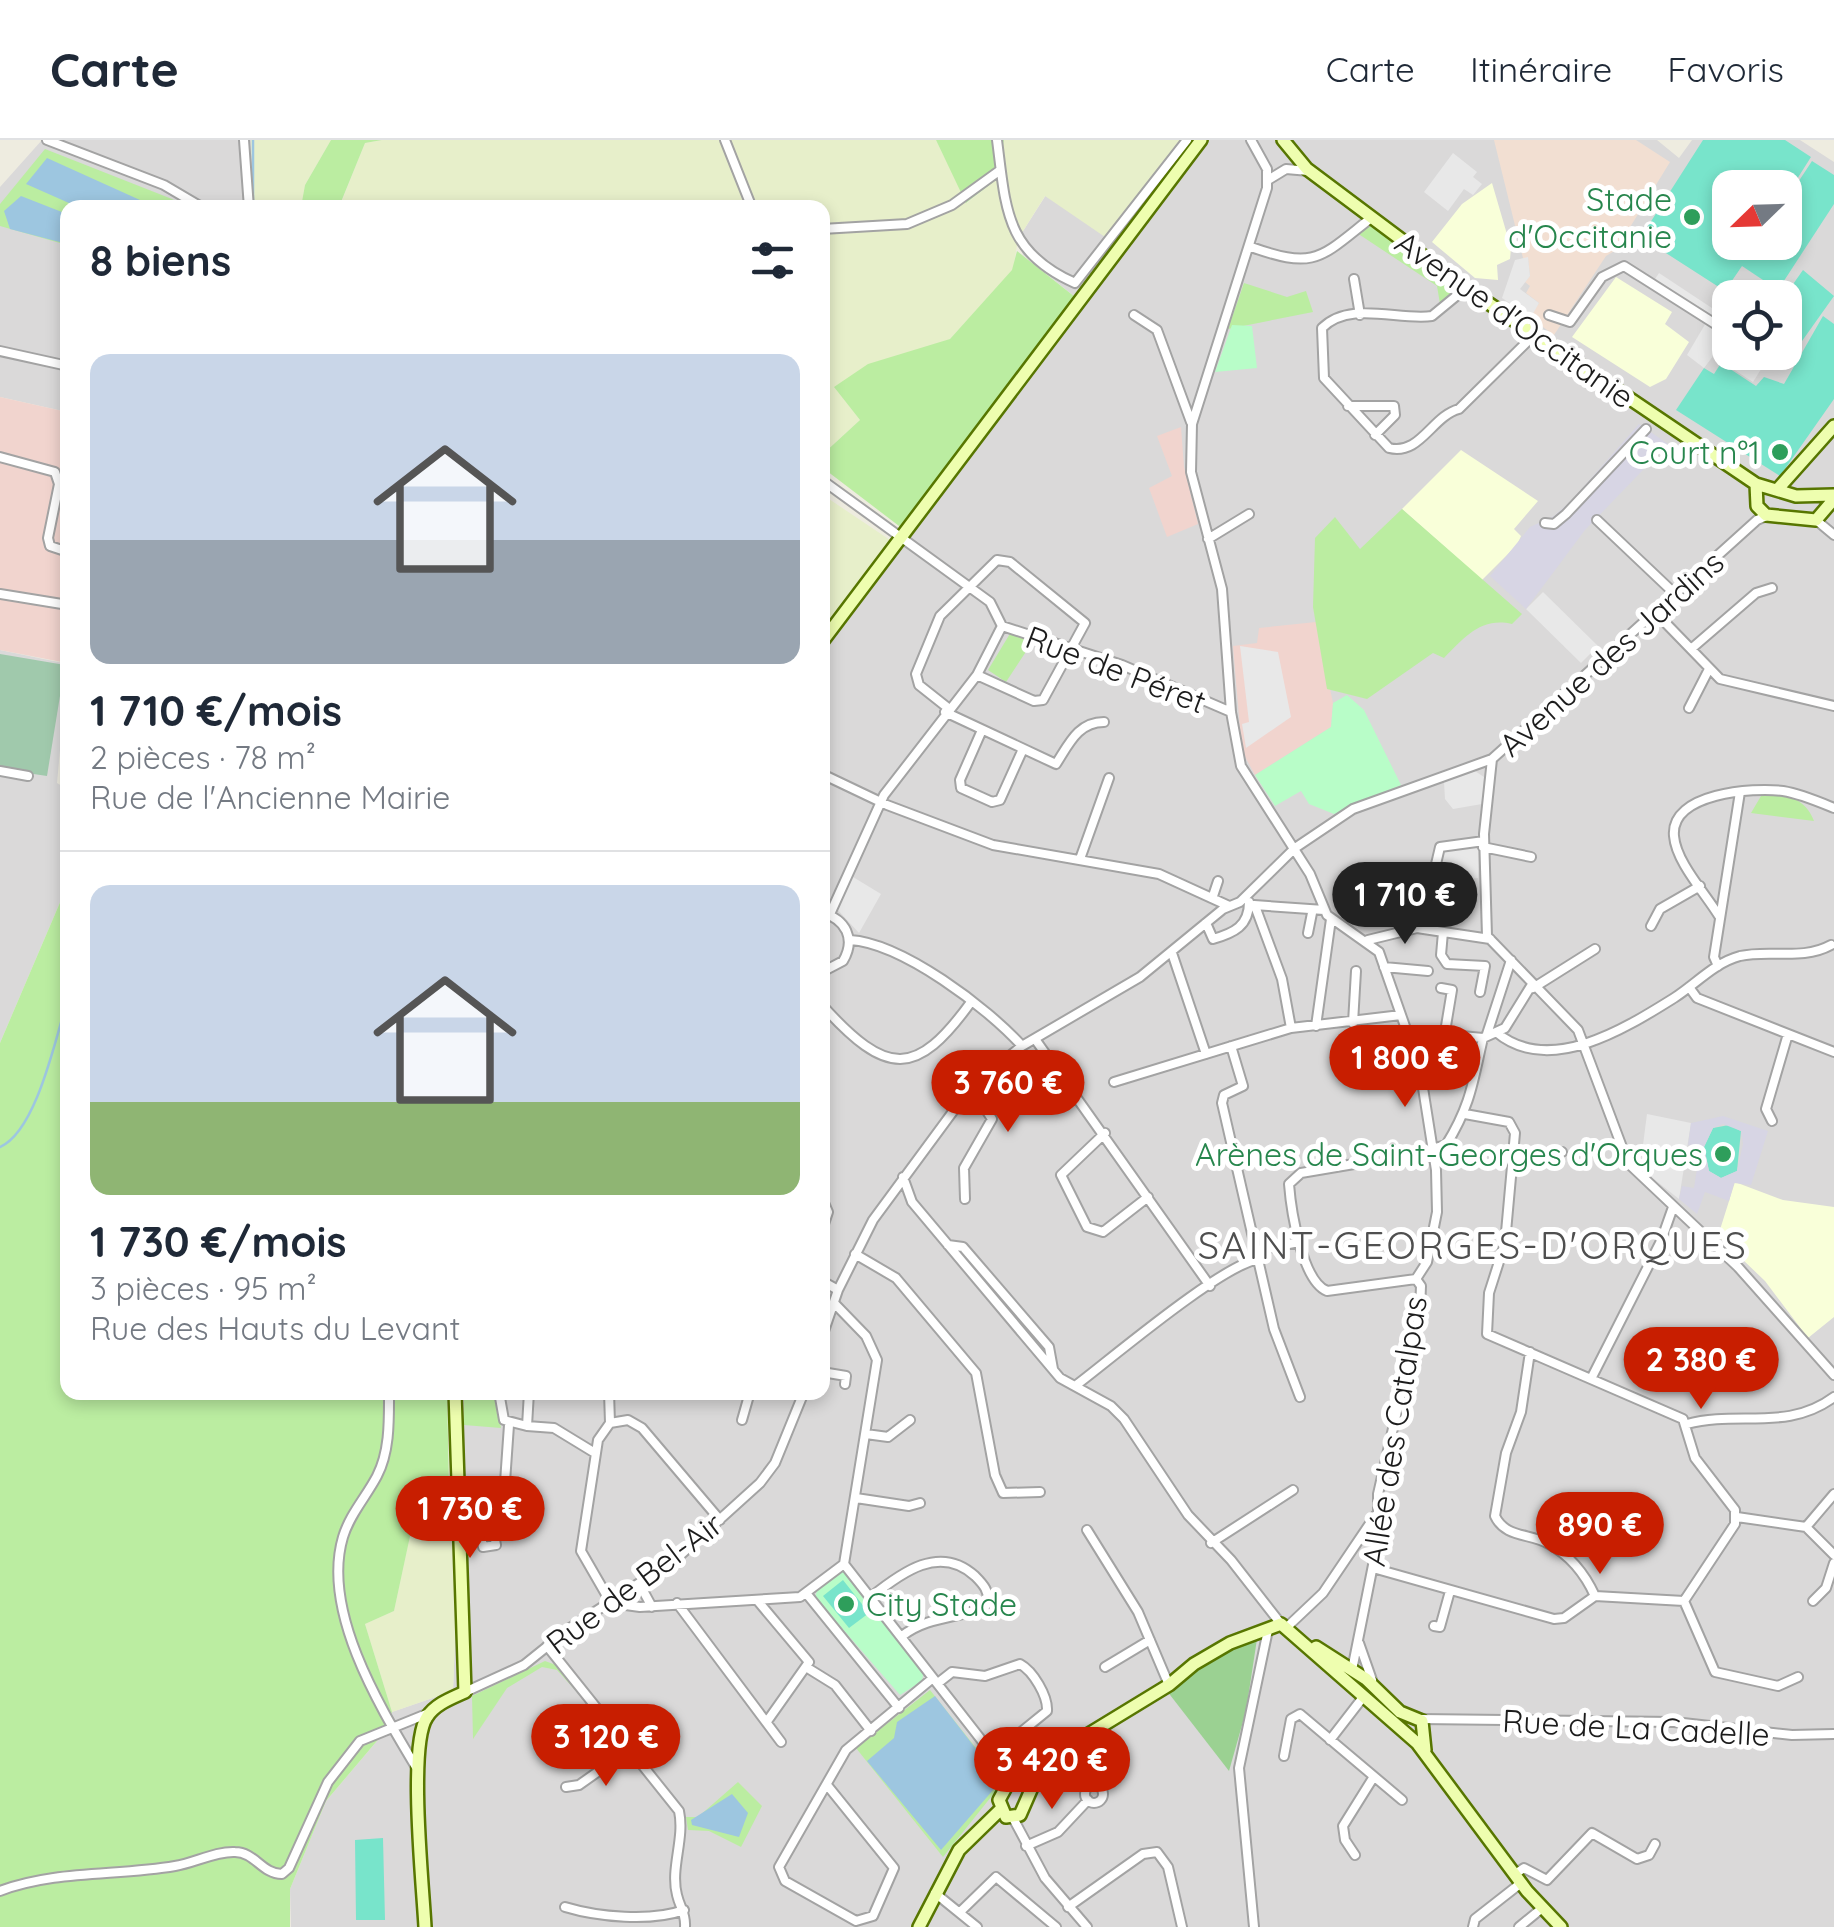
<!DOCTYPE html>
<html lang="fr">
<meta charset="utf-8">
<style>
:root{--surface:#fff;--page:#f2f2f3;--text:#1f2937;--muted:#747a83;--line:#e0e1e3;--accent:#c81e00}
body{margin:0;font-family:Quicksand,sans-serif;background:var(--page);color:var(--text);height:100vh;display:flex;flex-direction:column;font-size:38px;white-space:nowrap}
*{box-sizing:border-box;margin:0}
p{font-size:32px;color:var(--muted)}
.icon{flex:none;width:55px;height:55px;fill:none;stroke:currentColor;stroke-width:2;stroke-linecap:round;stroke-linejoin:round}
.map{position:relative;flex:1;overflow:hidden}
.panel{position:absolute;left:60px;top:60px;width:770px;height:1200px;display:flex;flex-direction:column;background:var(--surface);border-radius:20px;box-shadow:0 5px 15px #0003}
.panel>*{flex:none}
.needle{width:65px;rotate:247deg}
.tools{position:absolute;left:1712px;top:30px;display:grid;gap:20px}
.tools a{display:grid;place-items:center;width:90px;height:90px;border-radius:20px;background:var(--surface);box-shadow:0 5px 15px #0003;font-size:50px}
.price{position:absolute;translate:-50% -85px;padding:0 22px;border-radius:35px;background:var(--accent);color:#fff;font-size:32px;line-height:65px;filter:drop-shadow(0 2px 5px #0008)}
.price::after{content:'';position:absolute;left:50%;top:60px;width:30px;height:22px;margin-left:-15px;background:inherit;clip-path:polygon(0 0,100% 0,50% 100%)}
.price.active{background:#222;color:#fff}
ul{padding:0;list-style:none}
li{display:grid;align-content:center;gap:20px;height:530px;padding:0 30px}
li+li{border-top:2px solid var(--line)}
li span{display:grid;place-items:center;height:310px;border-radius:20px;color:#555}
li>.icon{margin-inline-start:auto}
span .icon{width:180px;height:180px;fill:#fffc;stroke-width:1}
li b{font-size:42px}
h2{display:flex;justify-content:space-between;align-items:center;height:120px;padding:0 30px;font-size:42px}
header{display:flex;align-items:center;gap:60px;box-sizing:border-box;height:140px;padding:0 50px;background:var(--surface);border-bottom:2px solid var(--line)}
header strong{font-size:48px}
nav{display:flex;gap:55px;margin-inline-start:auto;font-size:35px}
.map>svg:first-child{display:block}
</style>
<header>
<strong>Carte</strong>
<nav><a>Carte</a><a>Itinéraire</a><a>Favoris</a></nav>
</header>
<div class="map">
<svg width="1834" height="1787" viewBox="0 0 1834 1787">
<rect width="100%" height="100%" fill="#eeece0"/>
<path fill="#dad9d9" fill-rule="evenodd" d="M42 0H251L254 67 68 68 67 272 0 257V47Z
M1184 0H1657L1679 18 1692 0H1800L1834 22V1787H291L290 1749 326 1661 382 1595 392 1572 453 1551 456 1476 447 1253 822 1252 823 489 942 340 1075 157 1023 115 1018 99 1046 55ZM1730 48H1785V102H1730ZM1730 158H1785V212H1730Z
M0 510 68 524 57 643 67 649V746L0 903Z"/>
<path fill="#f1d4ce" d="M0 257 67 272V523L0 510Z
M1181 287 1184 327 1198 384 1167 397 1149 348 1172 336 1157 296Z
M1316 482 1333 563 1331 587 1255 635 1242 611 1233 506 1257 503 1259 488Z"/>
<path fill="#f9ffd9" d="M1492 43 1511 108 1510 119 1497 125 1498 140 1475 138 1432 102 1462 64Z
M1616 137 1672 172 1665 184 1689 202 1666 239 1650 247 1572 197Z
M1461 310 1538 361 1514 389 1521 396 1517 405 1482 440 1402 369Z
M1735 1042 1783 1060 1834 1067V1177L1808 1198 1765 1141 1718 1096Z"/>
<path fill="#f2dfd2" d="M1494 0H1636L1670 22 1616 110 1606 116 1554 195 1529 177 1539 163 1526 153 1530 146 1525 142 1530 136 1528 118H1523Z"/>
<path fill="#e7efca" d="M251 0H331L305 45 301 67H254Z
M382 0H936L967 63 996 40 1004 0H1184L1108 99 1045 56 1018 99 1013 130 950 199 835 248 860 280 823 314 822 68H339L365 3Z
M823 355 893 402 823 489Z
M449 1344 456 1476 453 1551 392 1572 365 1484 394 1471 421 1345Z"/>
<path fill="#bbeda1" d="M331 0H382L365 3 339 67H301L305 45Z
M936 0H1004L996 40 966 63Z
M45 9 172 59 184 67 68 68 67 105 0 86V64Z
M1370 82 1454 144 1453 155 1440 164 1437 146 1357 93Z
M1017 111 1075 157 903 389 823 328V314L860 280 834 247 868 224 950 199 1012 130Z
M1244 143 1287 157 1306 151 1313 172 1228 189Z
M1402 369 1522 474 1512 484C1481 477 1465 497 1444 518L1433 513 1367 559 1327 549 1313 467 1315 398 1335 377 1360 409Z
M1011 492 1033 501 1006 542 988 530Z
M1761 656C1784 653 1805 657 1814 681L1751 673Z
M67 746 68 1252 447 1253 449 1344 421 1345 394 1471 365 1484 392 1572 382 1595 326 1661 290 1749V1787H0V903Z
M464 1253H495L501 1288 464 1285Z
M545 1521 556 1525 592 1569 557 1530 542 1527 507 1548 473 1599 472 1556Z
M930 1550 1003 1642 943 1717 856 1608Z
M738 1642 762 1666 741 1707 709 1691 688 1690 686 1677H698Z"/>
<path fill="#9bd192" d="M1257 1499 1246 1571 1229 1631 1167 1551 1233 1507Z"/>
<path fill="#a0c9ac" d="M0 514 65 525 47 636 0 629Z"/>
<path fill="#b8fdc8" d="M1232 185 1252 186 1257 228 1215 232Z
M1347 555 1364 570 1401 645 1334 674 1309 664 1301 651 1275 666 1255 635 1331 587 1333 563Z
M838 1430 845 1431 924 1529 922 1541 900 1555 815 1457 819 1445Z"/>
<path fill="#78e4cb" d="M1703 0H1785L1811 17 1785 58V48H1730V102L1756 103 1747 118 1758 103 1785 102V62L1812 21 1834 35V64L1778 150 1742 126 1725 151 1641 97Z
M1803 130 1834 156 1785 225 1770 214 1766 219 1756 213 1785 212 1784 157Z
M1823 176 1834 184V259L1780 336 1676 270 1704 228 1714 234 1721 223 1756 246 1764 237 1784 244Z
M1729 985 1741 991 1737 1031 1721 1038 1709 1031 1704 1007 1713 988Z
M843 1440 869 1473 849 1488 823 1456Z
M383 1698 385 1780H356L355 1700Z"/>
<path fill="#e8e8e8" d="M1453 13 1477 32 1473 37 1482 44 1473 55 1464 49 1448 71 1424 52Z
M1528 117 1530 136 1520 149 1539 163 1531 177 1502 158 1515 120Z
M1659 133 1730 180V212L1743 213 1763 226 1753 242 1713 216 1704 228 1687 215 1710 176 1655 139Z
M1543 452 1598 506 1581 523 1526 469Z
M1240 506 1278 512 1291 577 1246 608 1242 584 1249 582Z
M1475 631 1484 637 1482 664 1453 669 1445 659 1444 642Z
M1478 706V738L1437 741 1443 708Z
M853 737 881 754 859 793 836 768Z
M1647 974 1691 983 1679 1059 1640 1028Z"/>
<path fill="#d7d5e4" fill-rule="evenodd" d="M1639 284 1668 304 1585 390 1526 469 1490 436 1530 387 1554 376 1572 360Z
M1723 976 1768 991 1751 1045 1734 1043 1729 1061 1705 1052 1697 1074 1679 1059 1682 1046 1694 1048 1698 1022V1007L1688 1005 1691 983ZM1723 984 1741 991 1743 1004 1737 1031 1721 1038 1709 1031 1704 1007 1713 988Z"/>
<path fill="#9dc6e0" d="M47 18 140 60 143 66 78 67 26 44Z
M21 56 67 74V104L10 89 4 71Z
M935 1556 997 1636 994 1649 941 1710 867 1621 894 1598 897 1582Z
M732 1654 748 1673 739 1697 692 1685 691 1680Z"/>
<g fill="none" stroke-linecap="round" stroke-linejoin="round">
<path stroke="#9dc6e0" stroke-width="2.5" d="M253 0V68
M0 1007C37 991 56 896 68 858"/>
<g stroke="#a3a3a3" stroke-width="12">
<path id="street" d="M47 0 164 45 203 68
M244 0 249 68
M725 0 752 68
M997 0C1006 69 1005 112 1075 143L1187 0
M1251 0 1267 29V48L1192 284 1191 332 1222 449 1231 572 1241 626 1310 734 1327 775 1379 812 1420 929 1436 1030 1437 1072 1427 1122 1416 1139
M1268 40 1286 29 1309 31
M822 89 907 84 952 65 999 31
M1251 107C1316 130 1320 118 1371 78
M1354 139 1360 175
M1466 148 1432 176C1399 181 1350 160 1322 188L1324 238 1389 308C1420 316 1432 276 1459 269L1533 196
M1134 175 1157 190 1191 282
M1549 175 1570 182 1602 137 1624 126 1720 187
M0 211 68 226
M1348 266H1394L1395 275 1375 295
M0 317 55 332 59 344 48 398 50 406 68 412
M822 340 990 462 1002 486 977 535 884 655 830 774
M1597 380 1674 453
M1816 380 1834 395
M1545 383 1554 384 1566 374 1646 289
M1208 399 1249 374
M0 454 68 465
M1654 471 1720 539 1834 566
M1002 486 1122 525 1231 572
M1691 509 1756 453 1772 448
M948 568 919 545 916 534 940 476 997 420 1010 422 1085 483 1043 560 1034 561 977 535
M1689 568 1709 529
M945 572 1056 624C1069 604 1078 582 1104 582
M982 590 960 640 961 648 992 662 1000 660 1023 609
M1492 619 1484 694 1487 796 1578 890 1628 1023 1738 1127 1834 1235
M0 631 28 636
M822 634 887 665 993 705 1159 734 1229 766
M1483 707 1531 717
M1080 719 1109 638
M1213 756 1218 741
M1431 761 1444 768 1458 750
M1254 765 1324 770
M1255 766 1282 839 1291 888
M822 773C846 779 856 799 843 821L822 832
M1719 776C1705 753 1676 722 1674 696 1670 653 1753 647 1783 651 1801 654 1817 661 1834 668
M1206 783 1213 799C1234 793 1249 786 1249 762
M1651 786 1660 769 1700 746
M1421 788 1440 707 1484 701
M1443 792 1441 815 1447 824 1485 826 1480 852
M1308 793 1312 773
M850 800C902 803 988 868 1022 906
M1368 800 1417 788 1490 799
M1172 813 1206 914
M1718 826 1714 817 1740 652
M1384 827 1428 831
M1689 847 1697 858 1834 912
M1441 848 1452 850 1445 892
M1533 848 1595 809
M822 865C887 937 916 938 971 862
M1353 883 1356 831
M1316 886 1331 779
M1407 891 1483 898 1505 888 1531 846
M1496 892C1549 937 1626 888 1674 858 1696 844 1714 823 1740 816 1770 809 1802 821 1831 805
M1487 894 1511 820
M1035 899 1210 1146
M1231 906 1243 946 1224 955 1222 963 1274 1189 1300 1257
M1114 942 1291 888 1401 875
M1465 974 1509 982 1515 993 1505 1103 1489 1153 1487 1194 1683 1279 1695 1318 1735 1370V1384L1684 1461
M1772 981 1766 969 1788 894
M1105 993 1061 1035 1087 1087 1103 1092 1148 1057
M1431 1009 1446 1005C1471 965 1473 941 1483 898
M1514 1018 1562 1012
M1360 1023 1301 1033 1289 1044C1291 1070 1302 1141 1327 1151L1416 1139
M903 1037 912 1062 1060 1238 1111 1266 1124 1279 1188 1375 1231 1420 1281 1484
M822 1058 828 1072 822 1090
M965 1059 964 1028 992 979 971 947
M948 1105 963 1107 1049 1207 1053 1229
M1258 1110 1299 1102
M855 1114 896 1138 976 1233 995 1335 1003 1353 1040 1352
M822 1141 838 1150
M834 1163 866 1196 877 1220 844 1424
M822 1197 838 1150 873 1080 971 947 1022 906 1140 837 1223 769 1240 762 1295 708 1353 669 1492 619 1757 380 1769 375
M1530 1212 1521 1272 1506 1313 1495 1376C1505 1398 1530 1393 1549 1404 1571 1416 1585 1434 1595 1456
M822 1232 846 1236 845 1244
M1592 1237 1661 1101 1673 1067
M1075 1246C1111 1219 1221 1125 1259 1119
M389 1252C389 1280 390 1311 377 1336 366 1357 350 1374 343 1397 321 1471 380 1567 416 1627
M499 1252 504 1280 527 1286 529 1252
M609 1252 610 1283
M742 1280 750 1252
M1687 1284C1738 1270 1787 1292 1834 1257
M527 1286 554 1288 595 1313
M866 1294 888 1297 910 1280
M856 1358 909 1366 920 1363
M1737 1377 1806 1387 1834 1415
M1806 1387 1834 1354
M1087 1390 1138 1472 1169 1545
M494 1394 481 1396 483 1407 496 1405 494 1394 502 1385 509 1285
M1211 1403 1293 1350
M844 1424 1011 1638
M1373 1428 1554 1479 1564 1478 1595 1456 1684 1461 1715 1532 1778 1546 1798 1537
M640 1445 652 1467
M806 1453 899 1568
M871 1457C902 1432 940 1404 975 1436 984 1445 989 1451 988 1463L984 1468C956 1478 926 1477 902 1496
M757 1460 809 1522 768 1580
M1813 1461 1826 1448 1834 1423
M611 1463 581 1411 598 1300 610 1283 628 1280 642 1288 720 1380
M611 1463 640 1467 800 1457 844 1424
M677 1463 781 1602
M1434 1486 1440 1487 1450 1451
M1286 1488 1323 1453 1375 1376
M1359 1503 1372 1540
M547 1506 679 1671C685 1699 670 1728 677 1755 680 1768 686 1773 685 1787
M806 1527 835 1545 871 1591
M1105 1527 1150 1500
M1352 1530 1378 1400V1354L1420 1170 1421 1146 1416 1139
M938 1543 952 1532 985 1536 1020 1524C1033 1531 1048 1556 1047 1571L994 1614
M465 1552 524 1525 570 1488 676 1419 760 1343 775 1323 804 1252
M1420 1579 1674 1582 1792 1595 1834 1594
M1330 1600 1364 1556
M1284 1616 1291 1579 1300 1574 1402 1660
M827 1645 894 1728 873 1776 856 1781 785 1741 779 1727 846 1610 933 1538
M1085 1654a9 9 0 1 1 18 0a9 9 0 1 1-18 0Z
M566 1647 579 1645 630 1609
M1013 1678 1045 1738 1087 1787
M1026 1706 1058 1692 1088 1660
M1355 1715 1345 1700 1343 1686 1373 1638
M1515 1734 1524 1728 1547 1740 1592 1693 1637 1719 1649 1715 1655 1704
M0 1751C55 1730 118 1736 175 1726 194 1723 216 1711 235 1712 255 1712 262 1734 282 1734L289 1728 328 1642 360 1601 429 1573
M935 1753 977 1787
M565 1767C598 1777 651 1782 684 1770
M1068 1767 1143 1714 1157 1712 1168 1727 1182 1787
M960 1772 996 1737 1056 1787
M1254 1787 1239 1628 1268 1490
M1473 1787 1475 1779 1521 1743
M1519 1787 1541 1769"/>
</g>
<g stroke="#577600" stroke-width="16">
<path id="secondary" d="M1283 0 1307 29 1466 148 1756 344 1796 356 1834 355
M1756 344 1757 366 1766 375 1816 380 1834 359
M1777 350 1834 286
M822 502 1201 0
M1316 1507 1366 1539 1400 1572 1422 1581 1425 1610
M1025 1635 1034 1643 1020 1675 1006 1677 999 1660 1011 1638Z
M1029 1636 1046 1620 1169 1545 1194 1524 1230 1503 1281 1484 1417 1603 1527 1751 1561 1787
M425 1787C423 1747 408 1605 427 1577 435 1564 452 1558 465 1552L455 1252
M919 1787 959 1710 1000 1670"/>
</g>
<use href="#street" stroke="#fff" stroke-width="8"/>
<use href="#secondary" stroke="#eefeaf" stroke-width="11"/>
</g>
<g fill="#2e9e5b" stroke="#fff" stroke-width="4">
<circle cx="1692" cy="77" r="10"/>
<circle cx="1780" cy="312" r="10"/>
<circle cx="1723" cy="1014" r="10"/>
<circle cx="846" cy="1464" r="10"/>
</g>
<g text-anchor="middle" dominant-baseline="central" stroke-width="10" stroke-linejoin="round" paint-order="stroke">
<g font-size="32" fill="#27864d" stroke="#fff" text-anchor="end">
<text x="1672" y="59">Stade<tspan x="1672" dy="37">d'Occitanie</tspan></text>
<text x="1760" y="312">Court n°1</text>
<text x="1703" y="1014">Arènes de Saint-Georges d'Orques</text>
<text x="866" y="1464" text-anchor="start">City Stade</text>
</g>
<g font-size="32" fill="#1c1c1c" stroke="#fff">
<text transform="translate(1515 179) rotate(35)">Avenue d'Occitanie</text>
<text transform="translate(1611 513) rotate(-42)">Avenue des Jardins</text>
<text transform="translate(1116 529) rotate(21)">Rue de Péret</text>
<text transform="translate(1394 1291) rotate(-81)">Allée des Catalpas</text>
<text transform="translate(634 1443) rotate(-37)">Rue de Bel-Air</text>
<text transform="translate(1636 1587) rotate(3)">Rue de La Cadelle</text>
</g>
<g font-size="38" letter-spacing="2.5" fill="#4f4f4f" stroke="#fff">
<text x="1473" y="1105">SAINT-GEORGES-D'ORQUES</text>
</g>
</g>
</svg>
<div class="tools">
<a><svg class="needle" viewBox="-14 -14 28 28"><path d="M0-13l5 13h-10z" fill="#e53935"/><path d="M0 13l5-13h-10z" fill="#747a83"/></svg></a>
<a><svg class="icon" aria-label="locate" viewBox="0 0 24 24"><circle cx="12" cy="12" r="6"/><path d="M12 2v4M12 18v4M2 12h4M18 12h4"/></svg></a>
</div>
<b class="price active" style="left:1405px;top:807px">1 710 €</b>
<b class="price" style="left:1405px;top:970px">1 800 €</b>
<b class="price" style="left:1008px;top:995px">3 760 €</b>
<b class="price" style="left:1701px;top:1272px">2 380 €</b>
<b class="price" style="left:470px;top:1421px">1 730 €</b>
<b class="price" style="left:1600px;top:1437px">890 €</b>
<b class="price" style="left:606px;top:1649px">3 120 €</b>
<b class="price" style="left:1052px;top:1672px">3 420 €</b>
<section class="panel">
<h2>8 biens<svg class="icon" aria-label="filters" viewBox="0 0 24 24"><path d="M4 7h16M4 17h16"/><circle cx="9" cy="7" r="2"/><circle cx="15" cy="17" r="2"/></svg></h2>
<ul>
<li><span style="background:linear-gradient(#c9d6e8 60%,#9aa5b1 0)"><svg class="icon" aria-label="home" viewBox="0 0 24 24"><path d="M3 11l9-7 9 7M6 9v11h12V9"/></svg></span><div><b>1 710 €/mois</b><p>2 pièces · 78 m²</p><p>Rue de l'Ancienne Mairie</p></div></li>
<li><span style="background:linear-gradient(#c9d6e8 70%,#8fb573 0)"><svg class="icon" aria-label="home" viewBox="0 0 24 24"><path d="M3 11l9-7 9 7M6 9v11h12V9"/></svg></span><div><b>1 730 €/mois</b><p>3 pièces · 95 m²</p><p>Rue des Hauts du Levant</p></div></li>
</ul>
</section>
</div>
